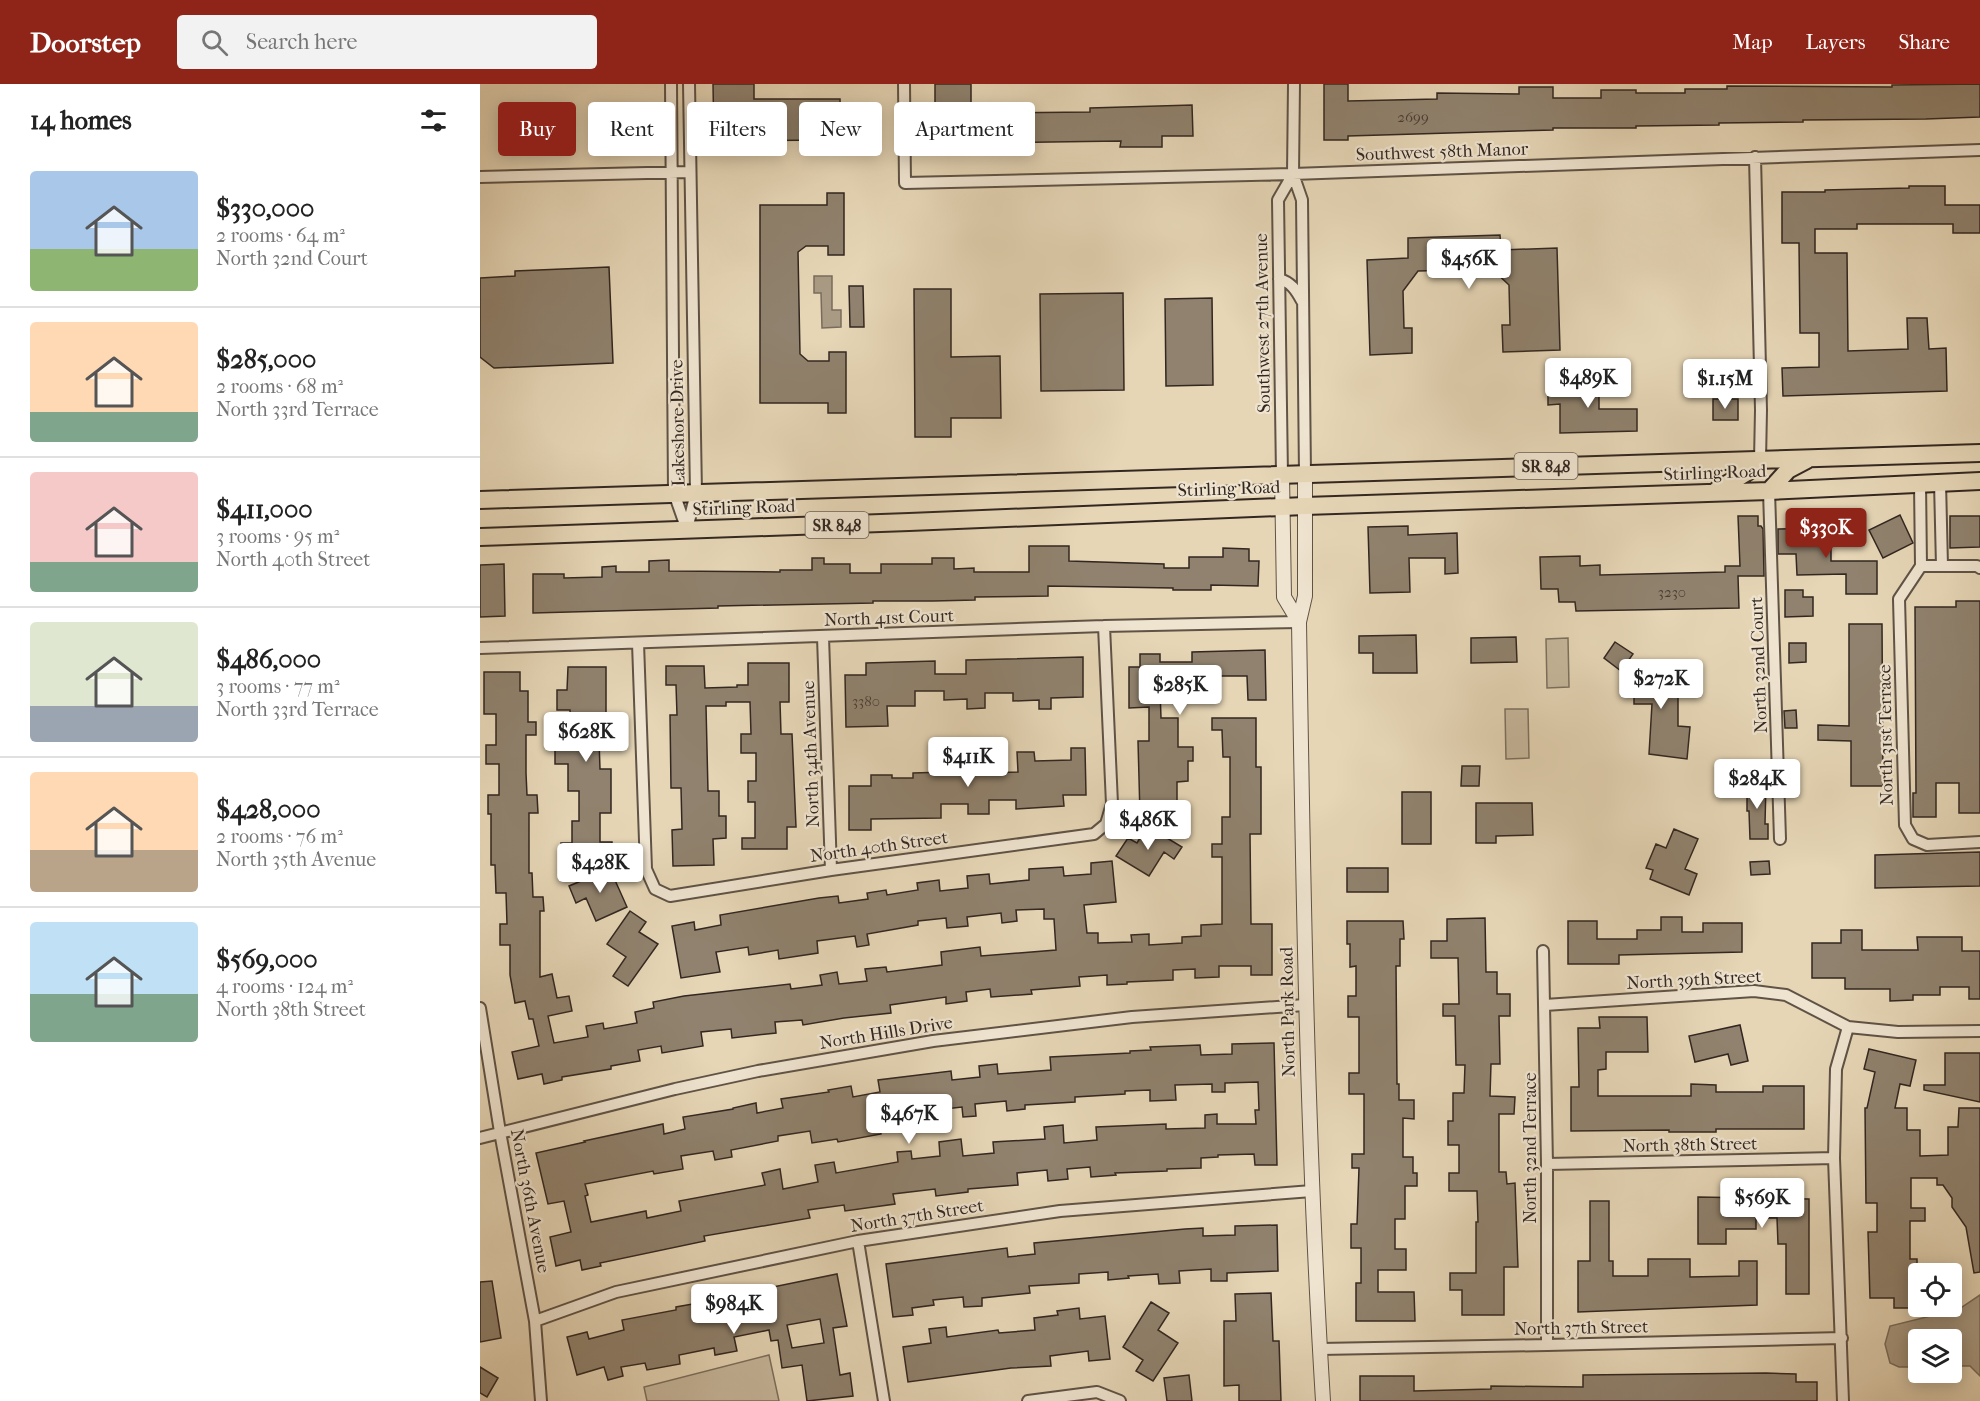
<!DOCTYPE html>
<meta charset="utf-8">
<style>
:root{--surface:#fff;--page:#f2f2f2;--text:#222;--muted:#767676;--line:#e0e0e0;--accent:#8f2418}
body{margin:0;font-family:"IM FELL French Canon",serif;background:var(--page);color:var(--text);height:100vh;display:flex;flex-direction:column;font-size:22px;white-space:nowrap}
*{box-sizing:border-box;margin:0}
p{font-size:20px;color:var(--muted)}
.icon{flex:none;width:33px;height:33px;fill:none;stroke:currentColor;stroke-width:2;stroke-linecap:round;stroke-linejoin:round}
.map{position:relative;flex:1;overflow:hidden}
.panel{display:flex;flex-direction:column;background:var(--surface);width:480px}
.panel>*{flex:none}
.top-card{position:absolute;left:18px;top:18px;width:570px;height:54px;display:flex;gap:12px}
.tools{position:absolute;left:1428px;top:1179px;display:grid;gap:12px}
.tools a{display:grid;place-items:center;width:54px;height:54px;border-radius:6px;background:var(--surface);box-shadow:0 3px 15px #0003;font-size:30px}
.price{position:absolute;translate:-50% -51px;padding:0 14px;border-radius:6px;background:#fff;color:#222;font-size:20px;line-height:39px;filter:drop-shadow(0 2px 3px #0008)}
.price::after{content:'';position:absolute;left:50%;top:36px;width:18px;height:14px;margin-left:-9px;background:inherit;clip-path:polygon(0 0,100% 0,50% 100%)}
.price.current{background:var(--accent);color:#fff}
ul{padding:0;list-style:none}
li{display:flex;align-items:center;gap:18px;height:150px;padding:0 30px}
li+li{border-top:2px solid var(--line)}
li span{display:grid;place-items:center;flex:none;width:168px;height:120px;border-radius:6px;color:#555}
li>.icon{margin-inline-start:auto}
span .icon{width:72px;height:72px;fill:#fffc;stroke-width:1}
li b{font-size:26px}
h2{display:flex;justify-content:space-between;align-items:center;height:72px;padding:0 30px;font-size:26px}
.chip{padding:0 21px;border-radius:6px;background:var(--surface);box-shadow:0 3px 15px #0003;font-size:21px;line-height:54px}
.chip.current{background:var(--accent);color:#fff}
header{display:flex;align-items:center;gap:36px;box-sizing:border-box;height:84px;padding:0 30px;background:var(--accent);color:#fff}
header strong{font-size:28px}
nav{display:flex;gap:33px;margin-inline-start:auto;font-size:21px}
.search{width:420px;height:54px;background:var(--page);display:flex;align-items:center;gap:15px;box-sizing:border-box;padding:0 21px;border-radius:6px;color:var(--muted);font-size:22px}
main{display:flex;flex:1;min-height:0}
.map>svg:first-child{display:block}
</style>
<header>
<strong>Doorstep</strong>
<div class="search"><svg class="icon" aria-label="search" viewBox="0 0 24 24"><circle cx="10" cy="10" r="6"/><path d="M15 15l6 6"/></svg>Search here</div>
<nav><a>Map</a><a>Layers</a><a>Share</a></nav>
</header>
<main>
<section class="panel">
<h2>14 homes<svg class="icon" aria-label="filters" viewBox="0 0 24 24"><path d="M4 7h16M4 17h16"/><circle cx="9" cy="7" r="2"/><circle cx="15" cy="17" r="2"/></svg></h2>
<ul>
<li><span style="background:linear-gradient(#a9c7e8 65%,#8fb573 0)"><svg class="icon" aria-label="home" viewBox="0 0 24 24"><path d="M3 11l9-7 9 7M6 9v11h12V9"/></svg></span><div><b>$330,000</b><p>2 rooms · 64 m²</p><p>North 32nd Court</p></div></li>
<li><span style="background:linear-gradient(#ffd9b3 75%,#7fa58c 0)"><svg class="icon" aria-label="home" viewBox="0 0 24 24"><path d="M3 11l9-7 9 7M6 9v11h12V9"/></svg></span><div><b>$285,000</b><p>2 rooms · 68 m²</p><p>North 33rd Terrace</p></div></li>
<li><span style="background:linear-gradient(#f6c9c9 75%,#7fa58c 0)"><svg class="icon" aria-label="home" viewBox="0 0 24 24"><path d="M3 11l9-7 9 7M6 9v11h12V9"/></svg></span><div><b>$411,000</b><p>3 rooms · 95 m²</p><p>North 40th Street</p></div></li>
<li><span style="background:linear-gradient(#dfe7d0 70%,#9aa5b1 0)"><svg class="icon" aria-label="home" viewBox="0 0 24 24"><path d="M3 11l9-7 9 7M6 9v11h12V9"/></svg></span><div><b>$486,000</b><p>3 rooms · 77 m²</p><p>North 33rd Terrace</p></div></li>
<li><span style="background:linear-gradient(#ffd9b3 65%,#b9a48a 0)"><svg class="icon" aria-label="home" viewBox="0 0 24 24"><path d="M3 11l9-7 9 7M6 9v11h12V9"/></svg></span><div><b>$428,000</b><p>2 rooms · 76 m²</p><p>North 35th Avenue</p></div></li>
<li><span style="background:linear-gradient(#bfe0f5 60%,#7fa58c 0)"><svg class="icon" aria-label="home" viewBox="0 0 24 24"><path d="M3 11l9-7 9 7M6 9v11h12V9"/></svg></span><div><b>$569,000</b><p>4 rooms · 124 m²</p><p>North 38th Street</p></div></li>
</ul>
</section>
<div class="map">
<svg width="1500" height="1317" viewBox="0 0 1500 1317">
<rect width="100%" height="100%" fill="#e6d6b6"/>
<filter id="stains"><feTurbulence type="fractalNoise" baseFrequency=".00333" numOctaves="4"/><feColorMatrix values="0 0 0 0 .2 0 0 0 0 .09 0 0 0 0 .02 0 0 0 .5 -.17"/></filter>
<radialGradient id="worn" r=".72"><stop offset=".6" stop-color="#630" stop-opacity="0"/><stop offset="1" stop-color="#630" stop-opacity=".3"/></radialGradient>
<path fill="#c7b89d" stroke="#7c705f" stroke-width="1.5" d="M1088 554 1089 603 1067 604 1066 555Z
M1025 625H1048L1049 674 1026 675Z
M289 1271 299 1317H167L164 1303Z"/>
<path fill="#a99a83" stroke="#796c5c" stroke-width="1.5" d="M334 192H352V226H361V243L342 244 341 209H334Z
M1500 1211V1292L1490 1282H1472V1256H1438V1283H1419L1410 1279 1405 1260 1410 1242 1479 1225Z"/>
<path fill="#90826e" stroke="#322721" stroke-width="1.5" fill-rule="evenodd" d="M233 0H274V15H360L361 56 234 57Z
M455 0H491V24H455Z
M844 0H868V17L957 15V9L1039 10V3H1073V14H1121V6H1156V9H1205V5H1247V2L1412 3V1L1500 0V33L1446 35 1323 36V38L1239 39V41L1156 42V44H1073V46L868 52V56H844Z
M712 21 713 52H682V63H640L641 57 499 59 498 29 610 28V24Z
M1429 102H1465V121H1500V149H1473V140H1377V145H1335V169H1367L1368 267 1428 265 1427 234H1447L1449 265 1466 264 1467 307 1303 312 1302 284 1339 283V249H1320L1319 159H1302V108H1345V106L1429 104Z
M347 109H364V171H348V162H326L318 168 320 270 328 277H349V268H366V329H348V319H280V121H347Z
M1020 151 1021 166 1077 164 1080 266 1023 268 1022 241H1030L1029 201 1012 185 938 187 923 207 924 244H932V269L890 271 887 176 928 174V154Z
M129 183 133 279 14 284 0 273V194L35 192V187Z
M369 202H383L384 243H370Z
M434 205H471V273L520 272 521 334H471V353H435Z
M643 209 644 306 561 307 560 210Z
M732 214 733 301 686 302 685 215Z
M1119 297V325H1157V347L1080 349V320L1068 321V298Z
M1233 315H1258V336H1233Z
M1420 431 1433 459 1403 474 1389 446Z
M1258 432H1278V442H1281L1283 445 1284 492H1258L1259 524 1096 527 1095 518H1079L1078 505H1061L1060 473 1100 472V482L1120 481V491L1245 488V482H1260Z
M1470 432H1500V463L1470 464Z
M928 442V451L977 449 978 489 965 490V474H929L930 508 890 509 888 443Z
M1351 444V477H1397V510H1366V490L1317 491 1316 470H1298V445Z
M549 462H589V477L684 480V484H709V473H743V464L769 465V477H779L778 502 731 501V506H693V504L568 502V512L495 513V516L453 517H393V519L238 522V524L53 529V490H84V494L122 493V483L136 482V488H169V477L189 476V487L300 488V486H332V474H344V480H370V489H401V480H452V474H474V485L494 484V488H549Z
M24 480 25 532 0 533V481Z
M1305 506H1323V513H1333V532L1305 533Z
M1476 517H1500V729H1479V699H1456V733H1433V709H1436L1435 523H1476Z
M1369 540H1402L1403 702H1371V657L1338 656V641L1369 642Z
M936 551 937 589H893V569H879V552Z
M1036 553 1037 578 991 579V554Z
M1135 558 1153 570 1141 587 1124 574Z
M1309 559H1326V578L1309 579Z
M785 566 786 616H768L767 592H734L735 614H717V605H680L681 634H698V663H713V677H708V697L697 698V731H660L658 657H669V623L649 624V583H660V570H680V578H712V568Z
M603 573V613L571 614V625H559V616L533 617V609H505V624L487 625V615L464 616V607H435V622H407L408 642 366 643 365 591H386V579L455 577V590H486V576Z
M268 579H309V618H300L301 650H312L316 743H307V765H262V754H275V718H268V697H276V669H261V650H271L270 618H246V622H226L228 707H239V732H246V754L233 755 234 781 193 782 192 746 202 745 201 704H191L190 631H197L196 601H186V582H224L225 604 257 603V601H268Z
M88 583H126V634L128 633 129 656H119L120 685H131V729H120V758H132V779H81V759H92V737H99V707H88V680H75V662L91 661 90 626H77V606H87Z
M1148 584 1198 586V642L1210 643 1207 675 1169 670 1172 620H1154V601H1148Z
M4 588H40V607H48V638H56V651H46V689L47 711H57L58 729H49V789H52L53 813H63L64 827H60V893L72 890 77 914 89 912 92 927 68 932 74 959 108 953 106 942 123 939 124 945 157 939 155 928 174 924 173 918 204 912 310 900 311 905 342 901 340 891 357 888 359 900 387 897 385 885 406 883 407 888 462 881 461 868 500 863 501 872 576 866 574 835H564V825L536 826 537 837 522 839 521 829 487 833 488 842 467 844 466 834 438 837V841L387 850 389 861 377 863 375 852 337 857 338 869 299 875 298 866 269 871 268 863 236 868 240 888 201 894 192 842 214 838 215 846 241 841 240 831 339 814 358 812 359 819 388 815 387 809 406 806 407 811 438 806 437 799 459 796 460 807 488 804 487 792 509 790 510 800 549 796V785L583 783 584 792 611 790V779L632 777 636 818 604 821 607 849H618V859L652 858 651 851 669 850V861L702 859V853L721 852V841L742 840V773H732V760H742V733H750V673H743L742 646H732V634H776V683H781V750H770L771 840H792V891H771V882H739V893L715 894V885L693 886V896L647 898V900L627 901V891L599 893 600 902 551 906 552 910 511 913 510 905 486 908 487 917 466 920V913L410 921 411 929 364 934 323 941 322 936 295 938 296 949 252 954 251 945 221 948 223 962 182 969 181 962 158 966 160 977 131 982V985L82 993V996L64 1000 62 990 38 995 32 968 59 962 53 935H49L45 917 35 919 30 891V861H20V840H27L26 809H16L15 781H11V730H8V711H19V680H6V661H16V630H4Z
M1316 626 1317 644H1305L1304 627Z
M591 664H605L606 711H583L584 722 536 725V716H509V730H488V720H461V734L391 735V746H369V702H391V691H412V694H433V689L466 688V666L508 665V689L538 688 537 668H554L555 677 591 676Z
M982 682H1000L999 702H981Z
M1267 698 1286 699 1285 740H1288V755H1270L1269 727H1267Z
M922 708H951V760H922Z
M996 719H1052L1053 751 1016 752V759H996Z
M667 742 702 763 694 775 684 768 669 792 636 772 648 754 657 759Z
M1194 745 1218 755 1205 785 1217 790 1209 811 1170 795 1173 786 1166 784 1176 760 1186 764Z
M1500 768V802L1395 804V771Z
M1289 777 1290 790 1271 791 1270 778Z
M867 784H908V808H867Z
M130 785 147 823 116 837 106 814 96 819 89 802Z
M150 827 166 838 159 848 178 860 148 902 133 892 146 873 127 860Z
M1181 833H1202V848H1223V839H1262V868L1139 871V880H1088V837H1117V855H1157V846H1181Z
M1005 834 1006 888H1017V910H1030V932H1019L1020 980H1011L1010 1012 1035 1013 1034 1030H1019V1088H1026L1027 1100 1035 1099 1038 1183H1024V1231H982V1206H970V1189H996V1138H998L997 1107H969V1089H979V1061H968V1037H973V1009H984L985 981H976L975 932H963V920H979L978 874H951V857H967V835Z
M867 837H923L924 855H920V882H916L917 1000H919V1016H934V1035L923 1034V1073H933V1089H937V1102H925V1135H915V1165H926V1186H898V1208H934L935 1237H876V1199H881V1164H871V1140H877L879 1084H872V1070H884V1010H869V989H879V933H868V912H876V882L870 883V860H867Z
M1361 846H1382V866H1438L1437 853H1482V867H1500V915H1489V903H1460V911H1433V916L1410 917V905H1365V894H1332V859H1361Z
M1119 933H1167L1168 968H1126V985L1118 986V1012H1211V1000L1236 1001V1008H1283V1002H1324V1045H1236V1048H1189V1046L1091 1047V1003H1099L1098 944H1120Z
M1260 941 1268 977 1251 981 1248 970 1215 978 1209 952Z
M794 959 797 1081H775L774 1070 738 1071V1073L721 1074V1084L687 1085V1087L635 1089 636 1091 611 1093 610 1083 587 1085 588 1095 568 1097 567 1086 537 1089 538 1101 488 1105V1108L456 1112 455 1105 413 1110 415 1120 365 1127 364 1121 328 1126 330 1134 224 1152 225 1157 120 1179 121 1182 102 1186 100 1176 76 1182 70 1153 91 1148 84 1117 68 1120 56 1069 105 1058 104 1057 183 1040 184 1050 205 1045 203 1033 253 1025V1024L276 1019 277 1029 303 1024 301 1015 349 1008 348 1006 371 1002 373 1013 400 1008 398 996 471 987 472 996 500 993 499 982 517 980 518 990 571 986 570 973 650 969V967L671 966 670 963 720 961 721 971 752 970V960ZM778 998 779 1026H775L776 1040H737V1030L725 1031V1044L686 1045V1040L616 1043 617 1056 584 1059 583 1041 564 1043 565 1055 513 1058 514 1069 483 1072 481 1055 459 1058 460 1072 432 1075 431 1067 417 1068 418 1078 356 1089 354 1078 335 1081 338 1098 303 1105 300 1085 282 1089 285 1101 199 1117 201 1127 167 1134 166 1127 111 1138 105 1112 108 1111 105 1100 173 1087 174 1090 203 1085 201 1072 233 1067 235 1076 252 1073 251 1066 298 1057V1052L330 1047 332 1059 357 1055 358 1058 401 1050 400 1043 434 1040 435 1046 449 1044 447 1027 482 1023 483 1033 496 1032 495 1020 526 1017 527 1027 545 1025V1021L595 1018V1013L645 1010V1007L670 1006V1017L696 1016 695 1001 732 1000V1008H745V999Z
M1389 965 1436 976 1430 1002 1420 1000 1415 1024H1427V1046H1440V1072L1468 1071V1043H1478L1479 1024H1500V1188L1494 1189 1486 1143 1472 1123V1114L1463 1101H1457V1094H1431V1124H1445V1137H1430V1175H1437V1224H1414V1214H1390L1388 1148H1397V1119H1386L1385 1024H1387L1395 988 1384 985Z
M1465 969H1500V1018L1444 1006V1001H1465Z
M1218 1113 1329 1115V1210H1306V1160H1298L1297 1134H1276V1145H1246V1160H1218Z
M1110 1117H1129V1177H1133V1192H1168V1175H1210V1193L1259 1192V1177H1277V1221L1098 1228V1177H1110Z
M797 1141 798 1187 747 1189V1197H731V1185L699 1187 700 1199 679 1200 678 1190 648 1192 649 1194 628 1196V1188L599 1190V1199L549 1202 550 1209 502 1214V1222L484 1223 483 1213 453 1216 454 1221 432 1224 433 1231 413 1233 406 1180 527 1164 528 1173 555 1170 554 1159 705 1145 723 1144V1152L755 1151V1142Z
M357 1190 367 1242 353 1244 360 1291 370 1289 373 1312 327 1317 322 1281 302 1284 298 1256 291 1257 289 1246 254 1253 257 1267 235 1271 234 1264 199 1271 200 1280 167 1286 165 1279 141 1283 143 1292 128 1296 124 1283 97 1291 87 1253 107 1248 109 1255 144 1246 142 1236 196 1226V1223L218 1219 220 1229 260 1221 258 1210ZM340 1235 344 1259 312 1264 307 1241Z
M12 1197 21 1254 0 1258V1198Z
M791 1209 793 1257H799L801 1317H759V1301L744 1302V1237H756L755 1210Z
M671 1218 689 1229 678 1246 698 1259 673 1297 656 1287 663 1276 643 1263Z
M599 1224 600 1235 625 1232 630 1275 609 1277 608 1267 570 1272 571 1282 531 1284 428 1298 423 1263 451 1259 449 1245 466 1243 467 1253 518 1246 519 1249 555 1246 554 1234 578 1231 577 1227Z
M0 1283 18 1294 7 1313 0 1309Z
M1286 1289 1316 1290V1298H1337V1317H880V1292H934V1307L1011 1305V1302L1103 1303V1291Z
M709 1291 712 1317H687L684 1294Z"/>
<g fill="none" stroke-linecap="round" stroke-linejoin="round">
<g stroke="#5f5346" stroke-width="14">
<path id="minor" d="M191 0 194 409 207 446
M424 0 425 99 813 90 1500 66
M814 0 813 90 822 116 825 390
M1275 73 1281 326 1280 376
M0 93 210 88
M799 195C811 198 816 206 822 217
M802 391 798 116 813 90
M1460 398 1462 482
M1440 399 1441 482 1419 515 1425 741 1433 755 1447 761 1500 758
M1289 407 1300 755
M207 445 216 409 209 0
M1441 482H1497L1500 484
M343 553 351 786
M158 559 166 785 175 805 190 812 351 786 614 750 626 740 632 720 624 542
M0 564 624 542 819 538
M1063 867 1067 1080V1261
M1065 921 1274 907 1306 911 1368 943 1418 948 1500 947
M0 924 20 1048 55 1237 61 1317
M0 1054 195 1005 278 987 453 957 652 933 825 921
M1067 1080 1354 1074
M378 1157 404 1317
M55 1237 136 1208 378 1157 580 1127 832 1107
M840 1265 1067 1261 1362 1254
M548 1317 617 1308 640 1317
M1363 1317 1354 1074 1356 985 1368 943"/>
</g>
<g stroke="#5f5346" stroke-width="16">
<path id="tertiary" d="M825 390V512L819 538C823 798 827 1058 843 1317
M802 391 804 513 819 538"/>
</g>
<g stroke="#322721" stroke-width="20">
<path id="primary" d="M1237 406 1274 384 1280 376
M1289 407 1308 386 1327 376
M0 416 1500 369
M0 453 429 438 825 422 1289 407 1500 397"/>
</g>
<use href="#minor" stroke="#efe4d0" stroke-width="10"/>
<use href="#tertiary" stroke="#efe4d0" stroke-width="14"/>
<use href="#primary" stroke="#e6d6b6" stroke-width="16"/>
</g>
<g text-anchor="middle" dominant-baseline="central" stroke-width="4.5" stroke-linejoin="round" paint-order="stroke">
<g font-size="15" fill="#4a3e34">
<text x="933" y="33">2699</text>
<text x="1192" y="508">3230</text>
<text x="386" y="617">3380</text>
</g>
<g fill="#efe4d0" stroke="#6b6056" stroke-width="1.5">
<rect x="1034.5" y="369" width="63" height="26" rx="4.5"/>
<rect x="325.5" y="428" width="63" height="26" rx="4.5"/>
</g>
<g font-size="16" font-weight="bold" fill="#322721">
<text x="1066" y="382">SR 848</text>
<text x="357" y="441">SR 848</text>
</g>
<g font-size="18" fill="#322721" stroke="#efe4d0">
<text transform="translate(962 68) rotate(-2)">Southwest 58th Manor</text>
<text transform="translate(783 239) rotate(-91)">Southwest 27th Avenue</text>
<text transform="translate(198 339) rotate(-91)">Lakeshore Drive</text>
<text transform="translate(1235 389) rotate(-2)">Stirling Road</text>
<text transform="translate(749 405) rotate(-2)">Stirling Road</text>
<text transform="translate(264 424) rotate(-2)">Stirling Road</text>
<text transform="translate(409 534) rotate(-2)">North 41st Court</text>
<text transform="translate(1279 581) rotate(-92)">North 32nd Court</text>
<text transform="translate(1406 651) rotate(-91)">North 31st Terrace</text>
<text transform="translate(331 670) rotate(-92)">North 34th Avenue</text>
<text transform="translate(399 763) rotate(-8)">North 40th Street</text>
<text transform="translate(1214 896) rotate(-3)">North 39th Street</text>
<text transform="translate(808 928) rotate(-91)">North Park Road</text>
<text transform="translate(406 949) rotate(-9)">North Hills Drive</text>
<text transform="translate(1210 1061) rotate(-1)">North 38th Street</text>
<text transform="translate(1050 1064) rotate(-90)">North 32nd Terrace</text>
<text transform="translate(50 1117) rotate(79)">North 36th Avenue</text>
<text transform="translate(437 1132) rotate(-9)">North 37th Street</text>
<text transform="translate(1101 1244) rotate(-1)">North 37th Street</text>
</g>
</g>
<rect width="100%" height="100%" filter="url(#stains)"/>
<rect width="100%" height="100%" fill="url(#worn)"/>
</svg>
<div class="tools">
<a><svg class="icon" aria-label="locate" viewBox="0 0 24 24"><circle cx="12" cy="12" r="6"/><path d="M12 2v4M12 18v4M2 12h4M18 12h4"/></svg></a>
<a><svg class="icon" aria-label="layers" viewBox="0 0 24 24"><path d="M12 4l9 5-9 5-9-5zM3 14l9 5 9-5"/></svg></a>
</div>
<b class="price" style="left:989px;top:206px">$456K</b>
<b class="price" style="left:1108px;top:325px">$489K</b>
<b class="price" style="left:1245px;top:326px">$1.15M</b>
<b class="price current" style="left:1346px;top:475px">$330K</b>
<b class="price" style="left:1181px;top:626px">$272K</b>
<b class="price" style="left:700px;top:632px">$285K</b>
<b class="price" style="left:106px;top:679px">$628K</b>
<b class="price" style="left:488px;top:704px">$411K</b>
<b class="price" style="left:1277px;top:726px">$284K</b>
<b class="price" style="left:668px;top:767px">$486K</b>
<b class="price" style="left:120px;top:810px">$428K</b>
<b class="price" style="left:429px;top:1061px">$467K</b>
<b class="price" style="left:1282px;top:1145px">$569K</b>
<b class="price" style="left:254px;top:1251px">$984K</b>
<div class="top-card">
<a class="chip current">Buy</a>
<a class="chip">Rent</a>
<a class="chip">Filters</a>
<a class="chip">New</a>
<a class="chip">Apartment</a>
</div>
</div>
</main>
